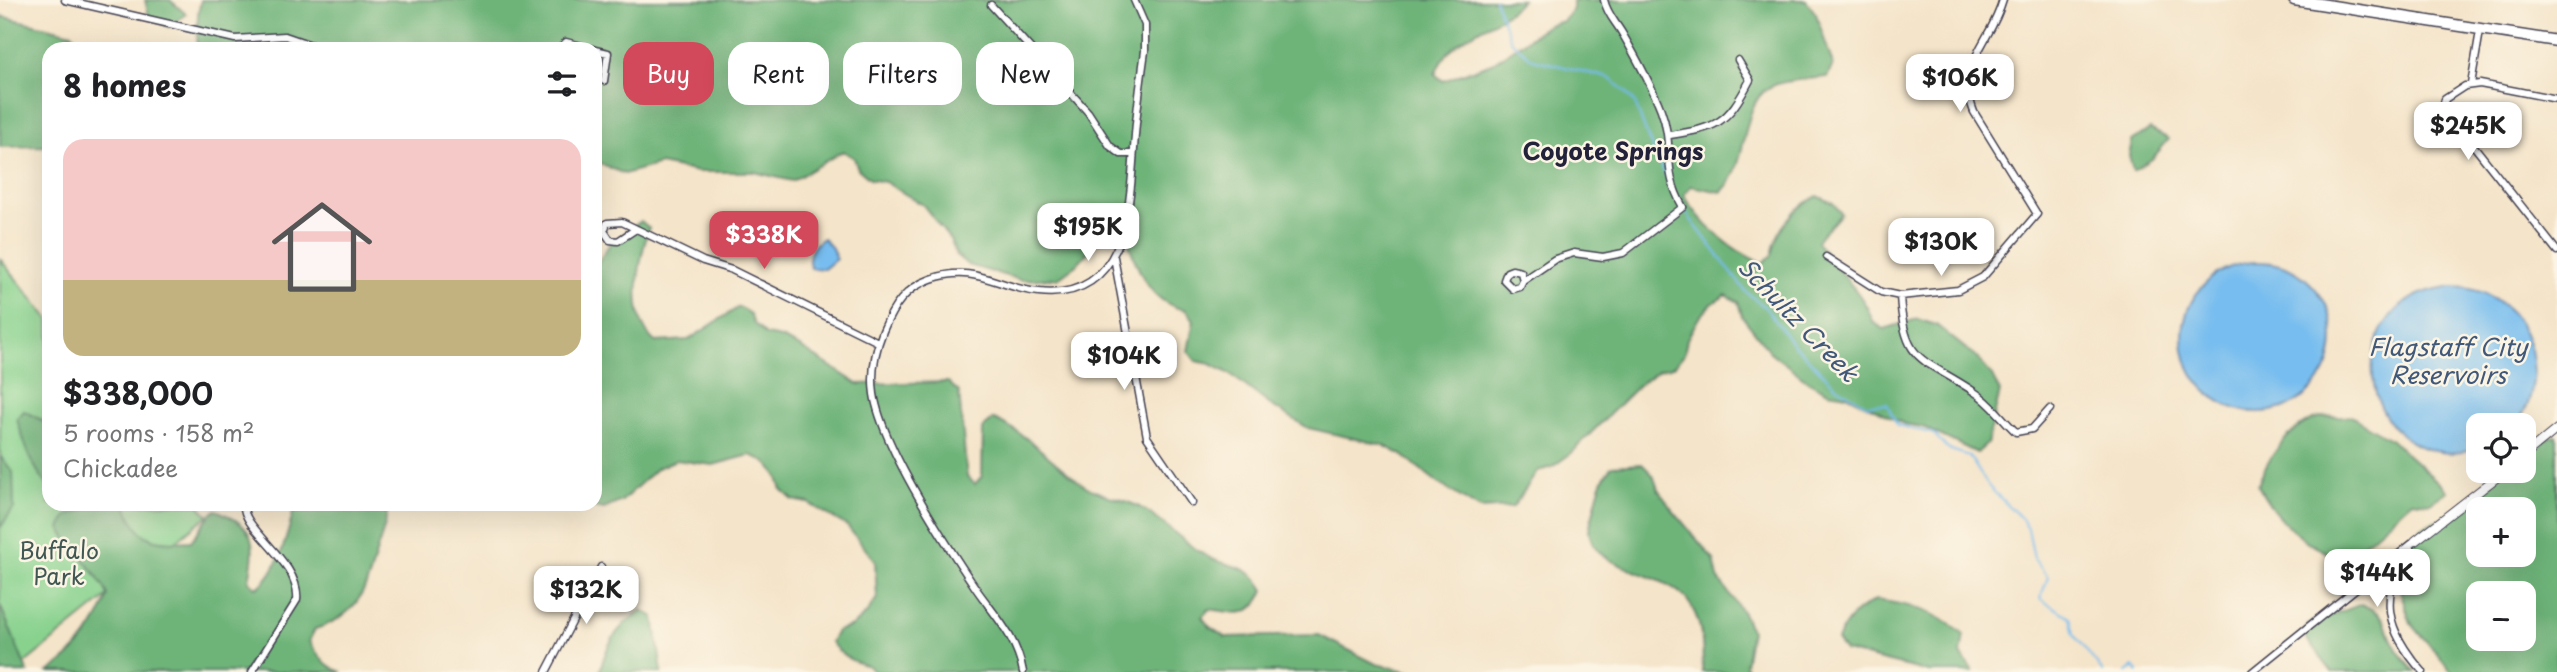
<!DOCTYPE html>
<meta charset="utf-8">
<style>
:root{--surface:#fff;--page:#f2f2f2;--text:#202124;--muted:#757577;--line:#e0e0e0;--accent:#d1495b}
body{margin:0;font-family:"Playpen Sans",sans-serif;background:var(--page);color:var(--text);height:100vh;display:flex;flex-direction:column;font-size:26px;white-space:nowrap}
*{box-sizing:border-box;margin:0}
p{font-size:23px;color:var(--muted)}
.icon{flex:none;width:38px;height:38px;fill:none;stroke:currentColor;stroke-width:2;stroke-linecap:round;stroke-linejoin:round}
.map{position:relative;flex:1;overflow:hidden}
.side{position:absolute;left:42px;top:42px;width:560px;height:469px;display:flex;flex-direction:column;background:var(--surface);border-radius:21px;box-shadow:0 7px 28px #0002}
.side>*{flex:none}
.hud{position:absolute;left:623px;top:42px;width:665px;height:63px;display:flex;gap:14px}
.tools{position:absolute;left:2466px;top:413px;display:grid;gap:14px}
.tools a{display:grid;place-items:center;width:70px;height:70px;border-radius:14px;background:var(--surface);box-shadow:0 7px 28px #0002;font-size:35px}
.price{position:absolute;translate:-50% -60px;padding:0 16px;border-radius:14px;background:#fff;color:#222;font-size:23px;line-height:46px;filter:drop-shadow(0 2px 4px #0008)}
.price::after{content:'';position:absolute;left:50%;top:42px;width:21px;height:16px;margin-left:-10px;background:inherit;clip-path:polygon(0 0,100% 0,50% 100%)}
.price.current{background:var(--accent);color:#fff}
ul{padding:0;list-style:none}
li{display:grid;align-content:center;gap:14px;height:371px;padding:0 21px}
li+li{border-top:2px solid var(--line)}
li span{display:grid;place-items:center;height:217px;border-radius:21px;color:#555}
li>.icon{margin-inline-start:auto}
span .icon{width:126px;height:126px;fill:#fffc;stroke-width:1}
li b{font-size:30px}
h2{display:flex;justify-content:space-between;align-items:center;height:84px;padding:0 21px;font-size:30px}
.pill{padding:0 24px;border-radius:21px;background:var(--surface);box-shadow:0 7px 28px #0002;font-size:24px;line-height:63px}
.pill.current{background:var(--accent);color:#fff}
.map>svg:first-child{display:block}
</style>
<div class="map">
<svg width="2557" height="672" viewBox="0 0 2557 672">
<rect width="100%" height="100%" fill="#fcf5e5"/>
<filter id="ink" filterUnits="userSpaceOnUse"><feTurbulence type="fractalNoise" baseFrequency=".0143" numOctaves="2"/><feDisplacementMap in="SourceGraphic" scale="14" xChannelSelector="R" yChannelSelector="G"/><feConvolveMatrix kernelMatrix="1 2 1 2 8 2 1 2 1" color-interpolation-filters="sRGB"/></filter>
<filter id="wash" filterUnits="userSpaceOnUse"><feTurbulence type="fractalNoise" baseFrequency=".00686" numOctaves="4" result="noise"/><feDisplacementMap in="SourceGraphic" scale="28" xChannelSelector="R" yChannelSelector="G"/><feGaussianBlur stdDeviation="1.57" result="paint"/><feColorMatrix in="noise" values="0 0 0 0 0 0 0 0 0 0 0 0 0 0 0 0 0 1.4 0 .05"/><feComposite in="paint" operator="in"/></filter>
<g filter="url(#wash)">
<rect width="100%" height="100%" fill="#f4e4c9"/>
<path fill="#88d28e" stroke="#557a64" stroke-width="2" d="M0 259 49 319V504H198L208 515 14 672H0Z"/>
<path fill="#6eb479" stroke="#486b5a" stroke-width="2" fill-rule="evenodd" d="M145 0H170L186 14 169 27 149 17Z
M201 0H1522C1492 33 1454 29 1435 74L1443 81 1494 62 1548 25 1563 21 1573 9V0H1806L1816 14 1833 65 1827 77C1811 79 1793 79 1777 84 1736 96 1752 168 1721 192L1691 186 1684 195C1701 224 1730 250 1762 263L1772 255C1778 227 1792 208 1818 196L1833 203 1841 213C1834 225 1824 229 1817 241 1833 270 1863 289 1873 322L1884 329 1917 319 1936 325 1975 356 1991 374 2000 392 1987 444 1977 453 1923 427 1904 424 1847 395 1828 392 1809 382 1770 352 1742 316 1738 302 1726 295 1712 304 1698 319 1687 339 1684 354 1674 366 1659 370 1641 383 1570 454 1552 467 1538 471 1513 507 1480 509 1441 485 1402 455 1383 445 1308 428 1269 404 1230 374 1211 364 1196 361 1188 351 1194 320 1186 310C1140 302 1134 252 1118 214L1110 208 1103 215 1100 230 1090 250 1076 265 1058 278 1021 280 968 265 956 255 951 241 923 205 885 182 870 179 858 169 854 158 843 151 792 181 754 172H698L660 164 624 174 595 161V49H197L198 14Z
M0 16 72 33 80 44 79 49H49V149L44 146 0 147Z
M2150 129 2169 139 2152 159 2133 171 2129 156 2132 141Z
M641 221 649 228C639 261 626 316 655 342L688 340 739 307 750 314 754 324 766 335 781 338 800 347 858 384 948 382 959 392 967 477 975 484 982 476 983 428 994 419C1029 434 1053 464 1084 485 1103 498 1124 497 1143 509 1164 522 1182 541 1203 554 1229 570 1247 560 1264 590 1251 620 1237 613 1209 609L1202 617 1210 627 1225 637 1319 635 1376 664 1411 672H874L869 666C852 662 841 656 831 642L837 631 852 626 866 614 877 598 875 561 847 526 808 503 793 500 782 490 777 475 765 461 750 455 713 465 676 460 657 468 622 501 604 509 577 504H595V267L609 245Z
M24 411 49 424V486C32 469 24 442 17 419Z
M2351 416 2390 439 2448 491 2430 503 2412 501 2358 549 2340 558C2305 546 2274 519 2258 485 2267 459 2286 431 2313 419 2323 415 2340 417 2351 416Z
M2557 435V672H2452L2411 623 2393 569 2399 550 2413 534 2431 522 2450 517 2502 471H2524V451L2539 440ZM2478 509H2524V555H2478ZM2478 593H2524V639H2478Z
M0 456 13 472 14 508 0 528Z
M1642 464 1653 475 1658 489 1670 507 1714 560 1718 578 1743 613 1751 631 1745 665 1750 672H1702C1704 648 1702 619 1687 600 1662 569 1595 573 1589 531 1589 526 1593 516 1594 510 1598 493 1600 480 1612 466Z
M99 504 126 505C138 543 156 543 191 541 201 530 204 518 216 510 257 527 256 542 249 581L257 588C279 572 289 531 295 504H387C388 524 380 538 375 557 366 594 354 617 315 629L309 641C317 655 326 667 342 672H48C75 656 99 624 108 595 96 569 74 552 60 528L67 516Z
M1876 600C1913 605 1936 611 1964 635L1961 654 1973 672H1929L1845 651 1837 640C1846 620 1856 610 1876 600Z
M2361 604C2391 617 2382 623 2395 646 2400 656 2408 664 2416 672H2332L2303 634 2310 623Z
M0 605 27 671 28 672H0Z
M642 610 654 617 662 672H600C606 644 618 625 642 610Z"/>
<path fill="#77bdef" stroke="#4c7095" stroke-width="2" d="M823 238 832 248 836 259 824 269 811 268C805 258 813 244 823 238Z
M2183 337a75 75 0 1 1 150 0a75 75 0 1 1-150 0Z
M2448 287C2521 284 2557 367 2517 424L2478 425V449C2361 480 2328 302 2448 287Z"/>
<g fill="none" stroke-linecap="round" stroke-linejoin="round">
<path stroke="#77bdef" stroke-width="2" d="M1495 0 1511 41 1533 59 1609 78 1626 92 1635 103 1650 143 1669 182
M1683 209 1746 292 1766 308 1793 344 1837 387 1867 405 1887 404 1897 425 1934 434 1948 449 1969 456 1989 487 2022 519 2028 529 2034 559 2048 577 2040 599 2070 617 2074 635 2103 672
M2127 672 2134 667 2138 672"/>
</g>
</g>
<g filter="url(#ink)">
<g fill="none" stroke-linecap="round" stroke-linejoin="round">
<g stroke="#423f50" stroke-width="9">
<path id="minor" d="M65 0 235 39 285 36 323 49
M991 5 1088 112 1110 146 1121 154H1133
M559 49 566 42 593 49
M595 50 608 53 604 81
M2471 84 2480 31
M2557 99 2480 84 2465 86 2445 99 2443 107 2557 251
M1670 135C1717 128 1727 124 1750 80L1738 60
M636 229 618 241 610 240 604 231 607 223 622 222 703 261 732 270 878 342
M1114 257 1147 437 1192 503
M1826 257 1881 292 1900 296 1958 290 1983 277 2037 214 1974 112C1955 64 1991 43 2003 0
M1523 281 1520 287 1513 289 1504 280 1507 272 1512 270 1521 272 1523 281 1555 259 1574 253 1603 257 1623 253 1683 207C1661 170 1675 147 1661 110 1653 89 1633 52 1622 33 1615 21 1607 14 1604 0
M1900 296C1904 364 1922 357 1973 391 1991 402 2001 418 2016 432L2032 429 2050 409
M244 504C240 529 301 561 297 600L252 672
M2410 548C2377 596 2386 631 2423 672
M546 672 601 567
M1023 672C1017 638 996 617 977 590 946 544 882 447 874 394 871 373 875 351 883 331 893 307 905 288 931 279 976 263 997 288 1039 292 1131 302 1130 198 1135 135 1137 107 1141 79 1145 51V25L1134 0
M2252 672 2415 541"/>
</g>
<g stroke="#423f50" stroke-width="10">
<path id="tertiary" d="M2524 456 2557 429
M2415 541 2505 471"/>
</g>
<g stroke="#423f50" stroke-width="13">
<path id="primary" d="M2294 0 2557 41"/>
</g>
<use href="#minor" stroke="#fff" stroke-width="6"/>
<use href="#tertiary" stroke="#fff" stroke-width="8"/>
<use href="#primary" stroke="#fff" stroke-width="10"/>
</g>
</g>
<g text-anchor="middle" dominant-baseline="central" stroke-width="5" stroke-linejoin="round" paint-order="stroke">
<g font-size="23" fill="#415754" stroke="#fcf5e5">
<text x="59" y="549">Buffalo<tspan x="59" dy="26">Park</tspan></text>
</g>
<g font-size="24" font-weight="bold" fill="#22223b" stroke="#fcf5e5">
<text x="1613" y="150">Coyote Springs</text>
</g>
<g font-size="24" font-style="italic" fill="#40587a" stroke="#fcf5e5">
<text transform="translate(1799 319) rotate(46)">Schultz Creek</text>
<text x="2448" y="346">Flagstaff City<tspan x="2448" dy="28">Reservoirs</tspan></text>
</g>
</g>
</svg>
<div class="tools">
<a><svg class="icon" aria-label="locate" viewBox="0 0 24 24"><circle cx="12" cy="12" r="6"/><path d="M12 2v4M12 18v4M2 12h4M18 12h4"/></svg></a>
<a>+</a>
<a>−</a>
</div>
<b class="price" style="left:1960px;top:114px">$106K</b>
<b class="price" style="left:2468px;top:162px">$245K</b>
<b class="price" style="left:1088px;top:263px">$195K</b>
<b class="price current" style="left:764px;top:271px">$338K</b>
<b class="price" style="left:1941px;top:278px">$130K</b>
<b class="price" style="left:1124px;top:392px">$104K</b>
<b class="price" style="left:2377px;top:609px">$144K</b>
<b class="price" style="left:586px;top:626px">$132K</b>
<div class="hud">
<a class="pill current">Buy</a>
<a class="pill">Rent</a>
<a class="pill">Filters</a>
<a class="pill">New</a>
</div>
<section class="side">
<h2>8 homes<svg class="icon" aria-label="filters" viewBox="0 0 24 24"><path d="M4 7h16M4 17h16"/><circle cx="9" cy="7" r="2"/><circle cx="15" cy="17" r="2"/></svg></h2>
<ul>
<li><span style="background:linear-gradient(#f6c9c9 65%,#c2b280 0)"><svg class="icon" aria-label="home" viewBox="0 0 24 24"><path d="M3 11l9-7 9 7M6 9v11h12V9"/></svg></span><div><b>$338,000</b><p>5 rooms · 158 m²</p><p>Chickadee</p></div></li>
</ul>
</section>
</div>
